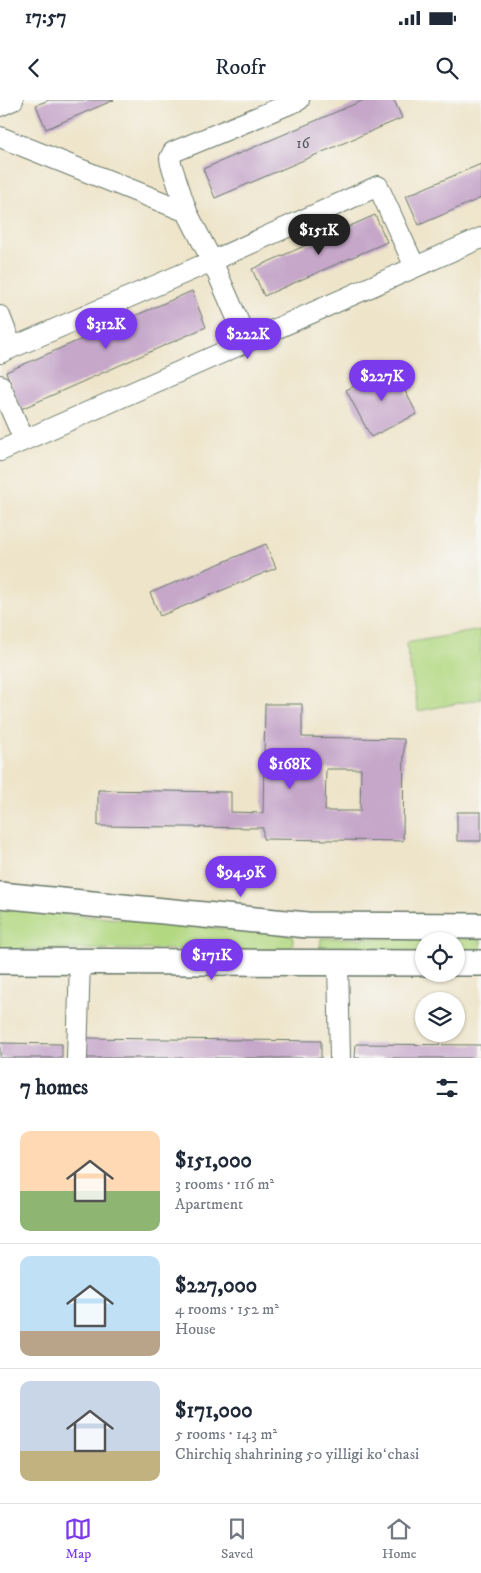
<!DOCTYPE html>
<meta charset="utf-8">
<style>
:root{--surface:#fff;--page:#f6f6f7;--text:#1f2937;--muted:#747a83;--line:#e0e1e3;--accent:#7c3aed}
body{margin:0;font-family:"IM FELL DW Pica",serif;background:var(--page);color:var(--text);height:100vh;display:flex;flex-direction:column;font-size:19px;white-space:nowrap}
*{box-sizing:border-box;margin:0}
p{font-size:16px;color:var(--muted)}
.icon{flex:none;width:28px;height:28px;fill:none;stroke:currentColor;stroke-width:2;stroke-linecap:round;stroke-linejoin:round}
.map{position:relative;height:958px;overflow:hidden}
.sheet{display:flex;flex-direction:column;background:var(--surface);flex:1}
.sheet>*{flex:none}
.buttons{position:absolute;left:415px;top:832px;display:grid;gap:10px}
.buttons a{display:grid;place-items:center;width:50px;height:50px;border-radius:50%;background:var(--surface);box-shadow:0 1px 4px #0004;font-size:25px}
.price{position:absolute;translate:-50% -42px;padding:0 11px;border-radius:18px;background:var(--accent);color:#fff;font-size:16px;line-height:32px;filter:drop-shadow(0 1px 2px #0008)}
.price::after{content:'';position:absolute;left:50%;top:30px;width:15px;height:11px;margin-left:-8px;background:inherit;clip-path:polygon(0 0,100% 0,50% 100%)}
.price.active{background:#222;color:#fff}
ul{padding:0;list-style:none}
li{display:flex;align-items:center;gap:15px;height:125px;padding:0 20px}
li+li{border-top:1px solid var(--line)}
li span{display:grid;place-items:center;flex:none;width:140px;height:100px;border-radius:10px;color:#555}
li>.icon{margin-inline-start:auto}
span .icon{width:60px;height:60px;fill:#fffc;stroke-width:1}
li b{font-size:21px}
h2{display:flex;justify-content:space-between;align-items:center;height:60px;padding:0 20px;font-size:21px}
.status{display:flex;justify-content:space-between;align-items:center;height:35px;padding:0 25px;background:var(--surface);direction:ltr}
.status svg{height:14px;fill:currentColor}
header{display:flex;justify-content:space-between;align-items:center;height:65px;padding:0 20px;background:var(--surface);font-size:22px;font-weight:600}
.tabs{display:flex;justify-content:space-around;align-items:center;height:70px;border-top:1px solid var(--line);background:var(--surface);font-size:14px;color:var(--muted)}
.tabs a{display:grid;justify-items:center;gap:2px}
.tabs .active{color:var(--accent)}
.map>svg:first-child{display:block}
</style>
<div class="status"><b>17:57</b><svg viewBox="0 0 49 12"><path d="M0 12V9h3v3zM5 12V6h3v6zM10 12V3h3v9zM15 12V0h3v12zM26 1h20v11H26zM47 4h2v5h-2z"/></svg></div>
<header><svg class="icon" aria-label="back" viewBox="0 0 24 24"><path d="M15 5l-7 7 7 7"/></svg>Roofr<svg class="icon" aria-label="search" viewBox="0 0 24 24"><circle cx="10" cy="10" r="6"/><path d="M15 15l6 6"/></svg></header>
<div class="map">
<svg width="481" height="958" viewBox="0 0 481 958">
<rect width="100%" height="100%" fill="#f6f6f2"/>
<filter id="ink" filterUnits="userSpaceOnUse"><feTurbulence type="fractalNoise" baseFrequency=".02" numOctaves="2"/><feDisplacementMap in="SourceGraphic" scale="10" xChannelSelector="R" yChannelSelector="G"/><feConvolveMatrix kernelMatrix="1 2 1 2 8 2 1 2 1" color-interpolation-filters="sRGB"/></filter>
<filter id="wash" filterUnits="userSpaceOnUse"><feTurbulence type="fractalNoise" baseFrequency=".0096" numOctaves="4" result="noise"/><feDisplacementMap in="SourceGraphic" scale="20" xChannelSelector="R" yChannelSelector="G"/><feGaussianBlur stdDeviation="1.12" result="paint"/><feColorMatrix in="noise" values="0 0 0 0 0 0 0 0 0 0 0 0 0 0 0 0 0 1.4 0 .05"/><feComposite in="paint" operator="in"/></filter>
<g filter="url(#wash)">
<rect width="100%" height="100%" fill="#eee4c9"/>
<path fill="#b2d881" stroke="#688a5a" d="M481 530V599L418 611 406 543Z
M0 808 292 835C294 842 293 848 286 850L0 849Z
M321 838 481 839V853H456V841H424V853L320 852Z"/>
<g id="blocks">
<path fill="#c6a7ca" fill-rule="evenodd" d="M49 0H114L46 29 36 5Z
M364 0H394L402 18 215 98 203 69Z
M481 64V98L419 125 406 96Z
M375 115 387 142 264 196 252 169Z
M192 191 206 227 21 309 6 272Z
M393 267 417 314 371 337 346 290Z
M266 444 276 468 160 516 150 493Z
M265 604H302V637L404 639 403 741 263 739V728L98 726V690L231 692V712L263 713ZM326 669H361L360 711H325Z
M457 712H481V741H457Z
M86 938 321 941V958H86Z
M0 943 62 944V958H0Z
M356 944 481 945V958H355Z"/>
</g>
</g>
<g filter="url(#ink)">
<use href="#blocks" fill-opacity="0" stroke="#677768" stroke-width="1"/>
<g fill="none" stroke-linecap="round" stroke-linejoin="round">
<g stroke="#677768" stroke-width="22">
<path id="minor" d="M0 6 13 0
M0 37 187 112 212 161 378 86 415 167
M187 112 171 64 170 58 173 52 299 0
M0 216 12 247
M0 253 212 161 247 241
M0 285 24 340
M0 351 481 138
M338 861 340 958
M77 958 80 861"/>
</g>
<g stroke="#677768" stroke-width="28">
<path id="major" d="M0 795 307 825 481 826
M0 861 424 863
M456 863H481"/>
</g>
<use href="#minor" stroke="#fff" stroke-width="20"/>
<use href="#major" stroke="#fff" stroke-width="25"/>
</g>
</g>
<g text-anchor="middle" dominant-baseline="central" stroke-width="5" stroke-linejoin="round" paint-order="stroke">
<g font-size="15" fill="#49585a">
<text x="303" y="43">16</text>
</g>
</g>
</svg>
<div class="buttons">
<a><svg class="icon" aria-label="locate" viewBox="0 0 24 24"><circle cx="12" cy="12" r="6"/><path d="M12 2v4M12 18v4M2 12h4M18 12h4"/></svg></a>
<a><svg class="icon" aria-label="layers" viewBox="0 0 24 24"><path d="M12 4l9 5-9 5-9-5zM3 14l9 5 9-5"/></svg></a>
</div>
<b class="price active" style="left:319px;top:156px">$151K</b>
<b class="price" style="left:106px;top:250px">$312K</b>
<b class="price" style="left:248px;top:260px">$222K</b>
<b class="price" style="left:382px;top:302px">$227K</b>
<b class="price" style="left:290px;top:690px">$168K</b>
<b class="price" style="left:241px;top:798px">$94.9K</b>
<b class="price" style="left:212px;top:881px">$171K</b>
</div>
<section class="sheet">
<h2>7 homes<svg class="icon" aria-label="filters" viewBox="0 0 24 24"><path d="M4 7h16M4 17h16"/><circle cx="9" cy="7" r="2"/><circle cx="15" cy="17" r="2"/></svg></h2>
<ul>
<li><span style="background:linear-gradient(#ffd9b3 60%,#8fb573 0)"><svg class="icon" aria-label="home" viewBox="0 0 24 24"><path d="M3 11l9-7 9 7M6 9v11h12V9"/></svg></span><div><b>$151,000</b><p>3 rooms · 116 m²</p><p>Apartment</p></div></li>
<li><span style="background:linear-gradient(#bfe0f5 75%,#b9a48a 0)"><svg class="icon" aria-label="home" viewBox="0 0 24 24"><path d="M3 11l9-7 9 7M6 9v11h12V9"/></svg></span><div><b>$227,000</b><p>4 rooms · 152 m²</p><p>House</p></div></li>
<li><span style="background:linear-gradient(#c9d6e8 70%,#c2b280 0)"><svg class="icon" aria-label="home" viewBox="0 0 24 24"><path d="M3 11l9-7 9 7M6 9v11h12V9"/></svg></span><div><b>$171,000</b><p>5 rooms · 143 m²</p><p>Chirchiq shahrining 50 yilligi koʻchasi</p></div></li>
</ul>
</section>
<nav class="tabs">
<a class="active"><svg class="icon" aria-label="map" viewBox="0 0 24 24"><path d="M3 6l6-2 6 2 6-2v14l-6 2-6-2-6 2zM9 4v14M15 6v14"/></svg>Map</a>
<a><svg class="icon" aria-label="saved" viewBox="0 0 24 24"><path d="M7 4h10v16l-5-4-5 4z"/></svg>Saved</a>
<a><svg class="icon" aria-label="home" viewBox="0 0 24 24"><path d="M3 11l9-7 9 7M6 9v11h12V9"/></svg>Home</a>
</nav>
